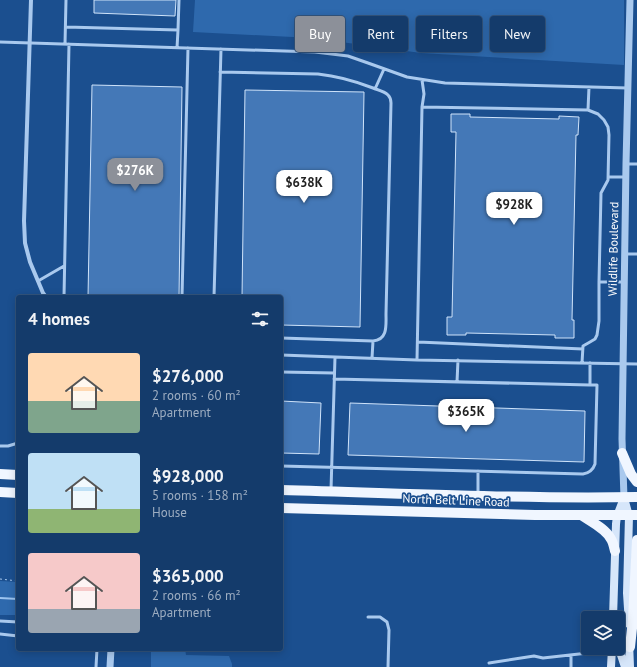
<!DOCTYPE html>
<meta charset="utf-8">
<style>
:root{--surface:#143b6b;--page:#214673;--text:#f1f3f6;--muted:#9dadc1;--line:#33557e;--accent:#8c9099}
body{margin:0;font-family:"PT Sans",sans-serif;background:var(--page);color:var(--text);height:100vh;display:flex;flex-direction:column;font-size:15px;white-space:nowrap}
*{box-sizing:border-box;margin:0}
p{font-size:13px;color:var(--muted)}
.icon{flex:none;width:22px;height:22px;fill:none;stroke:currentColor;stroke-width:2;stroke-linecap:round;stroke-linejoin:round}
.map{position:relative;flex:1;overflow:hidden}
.panel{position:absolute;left:16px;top:295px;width:267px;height:356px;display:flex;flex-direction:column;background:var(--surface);border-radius:4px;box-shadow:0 2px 10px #0003,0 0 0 1px var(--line)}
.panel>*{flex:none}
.hud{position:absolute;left:295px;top:16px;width:282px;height:36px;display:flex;gap:8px}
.controls{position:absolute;left:581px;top:611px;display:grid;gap:8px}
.controls a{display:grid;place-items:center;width:44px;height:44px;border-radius:4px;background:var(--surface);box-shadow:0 2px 10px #0003,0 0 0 1px var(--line);font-size:20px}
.price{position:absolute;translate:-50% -34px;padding:0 9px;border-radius:8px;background:#fff;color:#222;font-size:13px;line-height:26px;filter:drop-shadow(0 1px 2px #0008)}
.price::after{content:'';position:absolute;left:50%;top:24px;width:12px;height:9px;margin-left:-6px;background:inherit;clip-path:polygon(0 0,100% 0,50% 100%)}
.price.current{background:var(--accent);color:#fff}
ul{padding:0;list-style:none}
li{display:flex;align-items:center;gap:12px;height:100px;padding:0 12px}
li span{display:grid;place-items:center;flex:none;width:112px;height:80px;border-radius:4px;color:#555}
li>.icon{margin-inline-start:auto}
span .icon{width:48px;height:48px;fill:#fffc;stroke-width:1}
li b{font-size:17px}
h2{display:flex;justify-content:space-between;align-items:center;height:48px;padding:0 12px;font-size:17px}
.pill{padding:0 14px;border-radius:4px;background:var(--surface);box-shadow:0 2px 10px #0003,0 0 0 1px var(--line);font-size:14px;line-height:36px}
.pill.current{background:var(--accent);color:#fff}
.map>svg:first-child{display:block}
</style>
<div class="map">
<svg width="637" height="667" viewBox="0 0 637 667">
<rect width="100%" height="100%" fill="#1b4f8f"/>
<path fill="#2e69ad" d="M195 0H624V65L421 53 312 38 193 32Z
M0 581 18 582V615H0Z
M151 649H185L186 655 229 656 232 664V667H151Z"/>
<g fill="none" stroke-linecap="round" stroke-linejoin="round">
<path stroke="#9cc4f0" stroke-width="2" d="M0 598 18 599"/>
</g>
<path fill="#4478b7" stroke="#cfe3fa" d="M94 0H176L175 16 94 13Z
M92 85 182 87 179 297H88Z
M245 90 364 92 360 327 281 325V297H242Z
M451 114H470V117L559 119V116L579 117 578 135H576L572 320H574V338H555V335L466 333V335H447V317H452L456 132H451Z
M281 401 321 403 319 454 281 453Z
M350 403 585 411 584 462 348 455Z"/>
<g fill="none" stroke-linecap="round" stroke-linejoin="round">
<path stroke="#a9c9ee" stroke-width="1" stroke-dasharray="2 3" stroke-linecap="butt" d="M0 579 18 581"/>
<path stroke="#a9c9ee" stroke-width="3" d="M66 27 178 30 177 48
M178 30 179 0
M0 42 315 52 348 56 368 63 407 77 445 83 628 88
M65 44 66 0
M220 72 318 74C337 76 355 81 373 88 378 90 384 91 388 95 390 97 391 100 391 103L386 314C386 325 388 340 373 341L281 338
M422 80 424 94 422 107 588 110 598 114 604 120 608 127 609 135 608 180 601 193 599 282
M375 89 384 69
M588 110 589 87
M627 164H637
M608 177H626
M624 254H637
M38 281 64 266
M64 297 69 44
M182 297 188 48
M214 297 221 49
M418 342 583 349
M281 355 417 360 637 364
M372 358 373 341
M417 360 422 107
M582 363 583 346 590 342 595 339 597 335 599 321V282H624
M281 372 334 373
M334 379 590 385
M457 382 458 360
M0 446H8L18 443
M281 466 583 474C589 473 593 470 595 464L597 385H590V363
M331 490 335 357
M478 494V471
M368 617H380L387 622 389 630 388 667
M0 621 18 622
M0 634 18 636
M489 663 534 656 543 658 588 653H612
M96 667 97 649
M571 667V655"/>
<path stroke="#a9c9ee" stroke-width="4" d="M31 0 24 221 25 243 30 262 43 293 46 297"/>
<path stroke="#a9c9ee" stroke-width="7" d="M624 498 622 439 626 164 630 0
M110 667 111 649"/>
<path stroke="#d6e6fa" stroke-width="8" d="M624 498 629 516 627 593 629 624
M613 618 616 524 617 516 624 498
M618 622 619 632V649L625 667
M629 642 630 667
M611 667 612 648"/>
<path stroke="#f0f6ff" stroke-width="10" d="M622 453 631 474 637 482
M0 474 18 475
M281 490C400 493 518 499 637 497
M0 492 18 493
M281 508 535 515H637
M581 515C591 522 605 528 611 539 613 542 614 547 615 551
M630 647 633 619 637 540"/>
</g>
<g text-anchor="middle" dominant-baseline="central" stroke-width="3.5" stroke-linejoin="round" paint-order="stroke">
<g font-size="12" fill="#fff" stroke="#1b4f8f">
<text transform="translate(613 249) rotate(-89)">Wildlife Boulevard</text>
<text transform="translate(456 500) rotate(2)">North Belt Line Road</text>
</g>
</g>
</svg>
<div class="controls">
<a><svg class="icon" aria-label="layers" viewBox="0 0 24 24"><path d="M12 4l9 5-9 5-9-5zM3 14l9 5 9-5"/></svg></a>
</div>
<b class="price current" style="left:135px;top:192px">$276K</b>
<b class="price" style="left:304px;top:204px">$638K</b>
<b class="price" style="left:514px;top:226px">$928K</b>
<b class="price" style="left:466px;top:433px">$365K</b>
<div class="hud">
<a class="pill current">Buy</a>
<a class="pill">Rent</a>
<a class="pill">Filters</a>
<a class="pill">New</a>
</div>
<section class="panel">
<h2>4 homes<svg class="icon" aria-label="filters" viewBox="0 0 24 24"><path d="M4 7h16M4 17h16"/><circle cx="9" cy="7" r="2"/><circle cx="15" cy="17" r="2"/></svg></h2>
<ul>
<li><span style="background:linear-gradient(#ffd9b3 60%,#7fa58c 0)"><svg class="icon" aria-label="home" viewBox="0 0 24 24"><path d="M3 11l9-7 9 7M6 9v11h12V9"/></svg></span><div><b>$276,000</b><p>2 rooms · 60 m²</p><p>Apartment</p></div></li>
<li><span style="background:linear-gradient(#bfe0f5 70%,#8fb573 0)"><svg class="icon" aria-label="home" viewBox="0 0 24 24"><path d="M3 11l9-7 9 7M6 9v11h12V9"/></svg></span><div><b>$928,000</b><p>5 rooms · 158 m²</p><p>House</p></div></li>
<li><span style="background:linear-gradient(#f6c9c9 70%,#9aa5b1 0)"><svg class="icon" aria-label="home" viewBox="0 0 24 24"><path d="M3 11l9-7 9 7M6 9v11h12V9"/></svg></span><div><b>$365,000</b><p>2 rooms · 66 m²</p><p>Apartment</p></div></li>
</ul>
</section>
</div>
